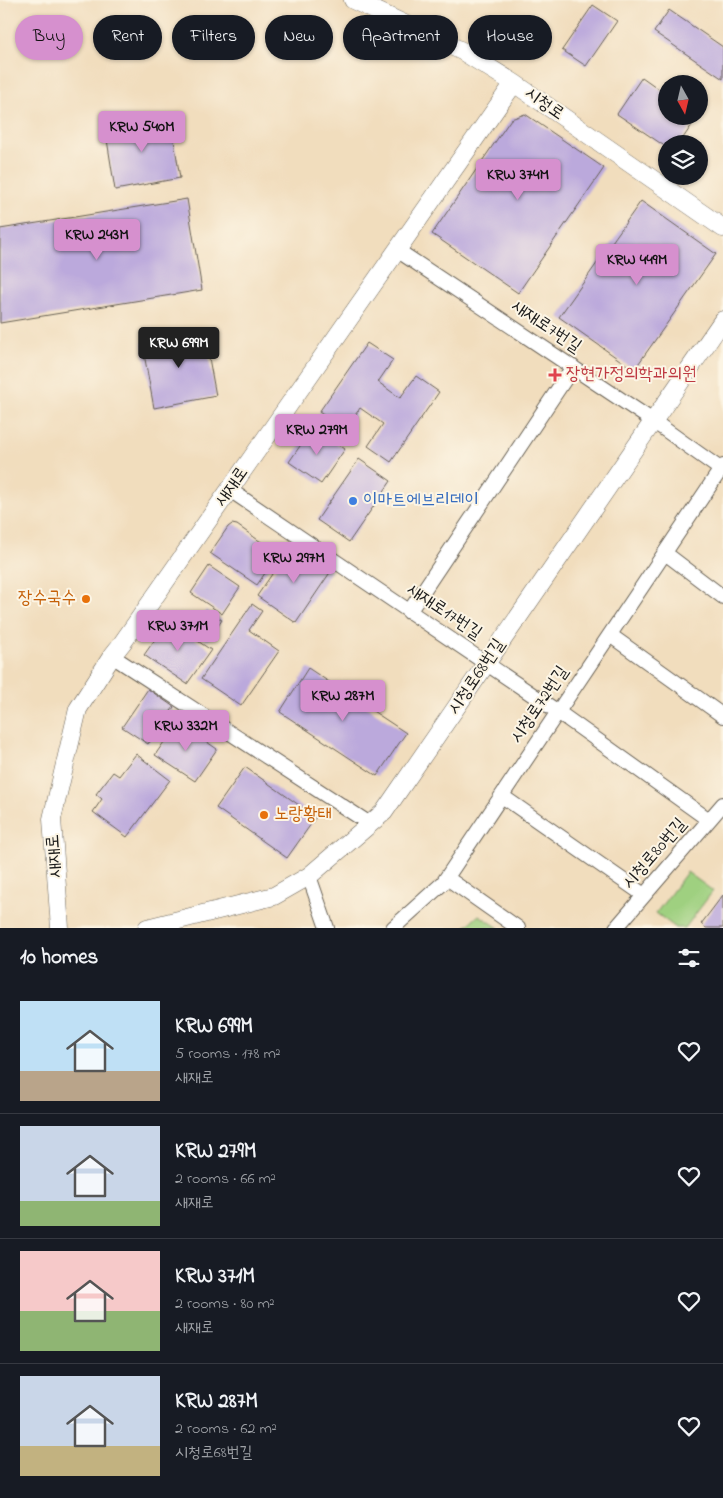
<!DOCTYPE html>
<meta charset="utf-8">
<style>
:root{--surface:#171b24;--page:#242831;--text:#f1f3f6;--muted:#9ea1a6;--line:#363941;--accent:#d690ce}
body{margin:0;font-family:"Indie Flower","Poor Story",sans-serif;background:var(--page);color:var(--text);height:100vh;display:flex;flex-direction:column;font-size:19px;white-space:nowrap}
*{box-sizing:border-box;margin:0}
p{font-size:16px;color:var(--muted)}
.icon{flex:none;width:28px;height:28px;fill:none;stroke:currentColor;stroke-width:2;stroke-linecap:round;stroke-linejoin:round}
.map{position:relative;height:928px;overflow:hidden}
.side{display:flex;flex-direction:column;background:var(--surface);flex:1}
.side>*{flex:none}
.banner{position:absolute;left:15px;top:15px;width:694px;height:45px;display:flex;gap:10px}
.needle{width:32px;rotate:172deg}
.tools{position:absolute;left:658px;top:75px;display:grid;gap:10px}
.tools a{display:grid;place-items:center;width:50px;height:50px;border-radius:50%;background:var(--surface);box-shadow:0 1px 4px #0004;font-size:25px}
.price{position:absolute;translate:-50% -42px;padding:0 11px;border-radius:5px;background:var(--accent);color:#111;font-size:16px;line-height:32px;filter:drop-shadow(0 1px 2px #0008)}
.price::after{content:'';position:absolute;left:50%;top:30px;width:15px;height:11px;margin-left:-8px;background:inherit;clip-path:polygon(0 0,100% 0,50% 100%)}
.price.current{background:#222;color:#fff}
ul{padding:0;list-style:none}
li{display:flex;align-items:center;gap:15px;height:125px;padding:0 20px}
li+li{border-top:1px solid var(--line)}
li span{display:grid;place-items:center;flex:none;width:140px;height:100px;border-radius:0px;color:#555}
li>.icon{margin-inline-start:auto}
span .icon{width:60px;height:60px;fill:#fffc;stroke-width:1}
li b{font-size:21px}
h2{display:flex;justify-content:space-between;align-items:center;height:60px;padding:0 20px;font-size:21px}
.pill{padding:0 18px;border-radius:22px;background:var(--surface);box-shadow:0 1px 4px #0004;font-size:18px;line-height:45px}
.pill.current{background:var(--accent);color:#111}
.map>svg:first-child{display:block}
</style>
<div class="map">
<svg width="723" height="928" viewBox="0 0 723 928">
<rect width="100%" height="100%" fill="#fcf5e5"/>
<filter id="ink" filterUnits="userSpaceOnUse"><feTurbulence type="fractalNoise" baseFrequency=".02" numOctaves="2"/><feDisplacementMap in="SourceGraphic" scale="10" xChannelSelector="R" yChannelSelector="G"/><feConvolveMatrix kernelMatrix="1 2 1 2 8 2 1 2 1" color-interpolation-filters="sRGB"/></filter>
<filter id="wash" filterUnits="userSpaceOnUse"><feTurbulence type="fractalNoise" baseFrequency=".0096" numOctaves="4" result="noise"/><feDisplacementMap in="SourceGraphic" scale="20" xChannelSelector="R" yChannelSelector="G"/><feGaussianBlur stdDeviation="1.12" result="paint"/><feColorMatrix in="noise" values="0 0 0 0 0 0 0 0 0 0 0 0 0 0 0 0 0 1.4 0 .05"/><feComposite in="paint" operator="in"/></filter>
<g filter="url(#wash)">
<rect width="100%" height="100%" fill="#f1ddbd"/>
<path fill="#9fd080" stroke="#5e764e" d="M687 872 713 891 685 928H676L656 913Z
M479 915 499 928H464Z"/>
<g id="blocks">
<path fill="#bba9dc" d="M593 5 617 21 586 66 562 50Z
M669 10 723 47V79L654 32Z
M642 77 666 94V116H698L679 144H666V147L617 114Z
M525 114 604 168 518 293 432 234 511 119Z
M170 116 180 178 115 190 105 127Z
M187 199 202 290 0 323V229Z
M641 201 716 254 634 370 559 317Z
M204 331 216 396 154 408 142 343Z
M367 343 393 360 378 382 400 398 416 376 439 392 391 462 368 446 383 424 360 408 345 430 319 412Z
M313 427 345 449 321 484 289 462Z
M359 459 391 481 349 542 317 520Z
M232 524 237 525 278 554 257 585 210 553 228 527Z
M292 545 331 571 296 623 257 596Z
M209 566 240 587 222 614 191 593Z
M252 604 262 611 249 630 279 651 241 706 201 679Z
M206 610 222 620 208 641 192 630Z
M168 621 211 650 187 684 144 655Z
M308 668 406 733 377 776 280 712Z
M148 689 174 707 148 744 122 727Z
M178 722 217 749 195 781 155 755Z
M136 754 170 780 127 837 93 812 102 799 96 794 113 772 119 776Z
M245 767 316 817 287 858 216 808Z
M723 895V928H706L701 924Z"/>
</g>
</g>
<g filter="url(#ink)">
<use href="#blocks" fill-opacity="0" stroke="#676054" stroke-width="1"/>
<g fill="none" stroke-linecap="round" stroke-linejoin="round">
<g stroke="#676054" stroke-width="16">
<path id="minor" d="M397 250 653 421 723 471
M230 490 558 712 709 820
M665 553 723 597
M409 612 573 367
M610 635 723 716
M112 656 370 824
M502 796 644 895
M309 876 327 928
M447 878 518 928
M393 928 443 883 723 466
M616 928 723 804"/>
</g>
<g stroke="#676054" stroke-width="19">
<path id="tertiary" d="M353 0 462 51 514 83 723 228
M60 928 52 819 78 709 112 656 123 642 514 83
M147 928 274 896 309 876 384 812 723 320"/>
</g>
<use href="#minor" stroke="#fff" stroke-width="14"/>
<use href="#tertiary" stroke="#fff" stroke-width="18"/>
</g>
</g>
<path fill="#e0444e" stroke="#fcf5e5" stroke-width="2" d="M552.5 367.5h5v5h5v5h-5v5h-5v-5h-5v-5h5z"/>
<circle fill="#3f7fe0" stroke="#fcf5e5" stroke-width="2" cx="353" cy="501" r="5"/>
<g fill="#e8710a" stroke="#fcf5e5" stroke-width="2">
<circle cx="86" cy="599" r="5"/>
<circle cx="264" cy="815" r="5"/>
</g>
<g text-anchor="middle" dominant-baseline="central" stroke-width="4" stroke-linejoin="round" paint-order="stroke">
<g font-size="18" fill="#1c1c1c" stroke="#fcf5e5">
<text transform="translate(544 104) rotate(35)">시청로</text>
<text transform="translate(546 327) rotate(34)">새재로7번길</text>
<text transform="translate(232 487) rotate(-55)">새재로</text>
<text transform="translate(444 612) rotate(34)">새재로17번길</text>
<text transform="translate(477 677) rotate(-56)">시청로68번길</text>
<text transform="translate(540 705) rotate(-56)">시청로72번길</text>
<text transform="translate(655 854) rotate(-49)">시청로80번길</text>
<text transform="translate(55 856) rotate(-94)">새재로</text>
</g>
<g font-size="18" fill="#be3a42" stroke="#fcf5e5" text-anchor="start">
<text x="566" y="375">장현가정의학과의원</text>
</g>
<g font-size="18" fill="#366cbe" stroke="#fcf5e5" text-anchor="start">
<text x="363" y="501">이마트에브리데이</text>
</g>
<g font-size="18" fill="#c56008" stroke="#fcf5e5" text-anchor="end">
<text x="76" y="599">장수국수</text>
<text x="274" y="815" text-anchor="start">노랑황태</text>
</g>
</g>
</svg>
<div class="tools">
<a><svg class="needle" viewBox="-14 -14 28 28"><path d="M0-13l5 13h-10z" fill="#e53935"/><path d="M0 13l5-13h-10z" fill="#9ea1a6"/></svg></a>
<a><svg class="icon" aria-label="layers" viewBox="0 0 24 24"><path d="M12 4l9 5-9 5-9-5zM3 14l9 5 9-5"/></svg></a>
</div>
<b class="price" style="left:142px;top:153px">KRW 540M</b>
<b class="price" style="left:518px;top:201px">KRW 374M</b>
<b class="price" style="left:97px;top:261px">KRW 243M</b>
<b class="price" style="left:637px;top:286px">KRW 449M</b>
<b class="price current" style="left:179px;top:369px">KRW 699M</b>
<b class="price" style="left:317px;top:456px">KRW 279M</b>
<b class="price" style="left:294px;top:584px">KRW 297M</b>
<b class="price" style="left:178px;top:652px">KRW 371M</b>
<b class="price" style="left:343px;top:722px">KRW 287M</b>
<b class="price" style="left:186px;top:752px">KRW 332M</b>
<div class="banner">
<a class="pill current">Buy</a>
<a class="pill">Rent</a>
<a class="pill">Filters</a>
<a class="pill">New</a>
<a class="pill">Apartment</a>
<a class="pill">House</a>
</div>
</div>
<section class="side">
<h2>10 homes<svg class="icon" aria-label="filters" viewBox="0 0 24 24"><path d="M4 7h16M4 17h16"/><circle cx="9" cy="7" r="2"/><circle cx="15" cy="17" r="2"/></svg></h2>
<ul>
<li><span style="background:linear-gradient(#bfe0f5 70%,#b9a48a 0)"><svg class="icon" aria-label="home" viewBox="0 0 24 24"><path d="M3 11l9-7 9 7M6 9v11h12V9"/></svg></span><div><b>KRW 699M</b><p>5 rooms · 178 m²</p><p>새재로</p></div><svg class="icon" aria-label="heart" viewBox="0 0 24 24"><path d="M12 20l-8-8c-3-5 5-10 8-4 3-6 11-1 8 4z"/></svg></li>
<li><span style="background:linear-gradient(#c9d6e8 75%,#8fb573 0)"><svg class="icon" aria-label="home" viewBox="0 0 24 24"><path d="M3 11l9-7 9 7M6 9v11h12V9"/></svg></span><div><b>KRW 279M</b><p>2 rooms · 66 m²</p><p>새재로</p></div><svg class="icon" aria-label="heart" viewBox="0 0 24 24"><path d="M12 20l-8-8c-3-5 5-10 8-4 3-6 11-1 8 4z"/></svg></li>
<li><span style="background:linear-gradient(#f6c9c9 60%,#8fb573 0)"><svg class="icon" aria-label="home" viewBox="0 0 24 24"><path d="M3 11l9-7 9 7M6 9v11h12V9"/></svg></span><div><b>KRW 371M</b><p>2 rooms · 80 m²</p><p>새재로</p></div><svg class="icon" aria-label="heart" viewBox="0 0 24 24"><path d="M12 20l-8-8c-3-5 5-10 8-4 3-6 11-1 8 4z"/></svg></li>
<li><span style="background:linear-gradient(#c9d6e8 70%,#c2b280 0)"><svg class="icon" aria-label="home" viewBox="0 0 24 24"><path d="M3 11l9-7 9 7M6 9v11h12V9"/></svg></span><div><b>KRW 287M</b><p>2 rooms · 62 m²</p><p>시청로68번길</p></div><svg class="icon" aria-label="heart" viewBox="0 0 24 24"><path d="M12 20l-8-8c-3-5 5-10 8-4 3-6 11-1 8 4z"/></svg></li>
</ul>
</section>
